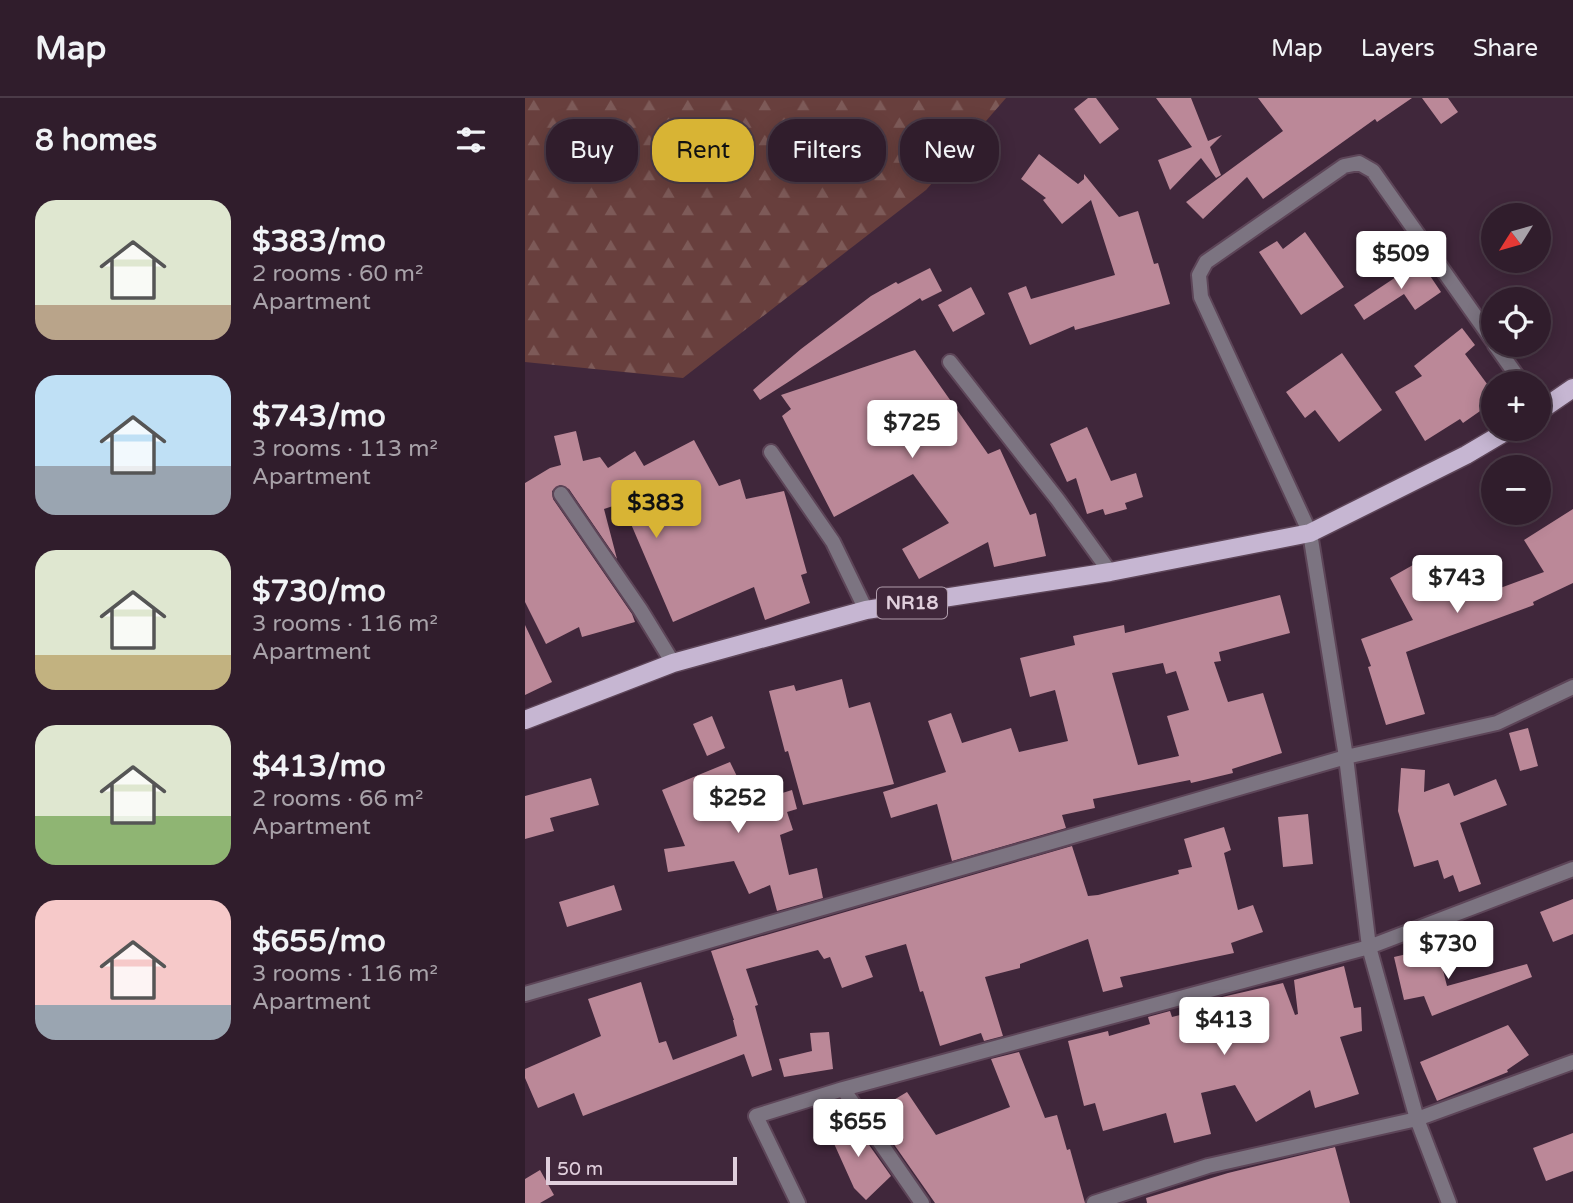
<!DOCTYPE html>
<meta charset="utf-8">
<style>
:root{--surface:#301d2c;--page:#3c2a38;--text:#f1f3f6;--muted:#a8a2a9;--line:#4b3b48;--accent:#d8b434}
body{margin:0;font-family:"Varela Round",sans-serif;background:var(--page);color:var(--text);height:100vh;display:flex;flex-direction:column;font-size:26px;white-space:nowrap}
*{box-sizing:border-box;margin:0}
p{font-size:23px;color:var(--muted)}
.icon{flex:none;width:38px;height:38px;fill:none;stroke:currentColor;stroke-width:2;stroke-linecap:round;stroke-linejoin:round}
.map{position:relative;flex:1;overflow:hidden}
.drawer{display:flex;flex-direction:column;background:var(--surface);width:525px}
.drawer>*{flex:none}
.guide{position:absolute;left:21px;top:21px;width:665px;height:63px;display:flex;gap:14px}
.needle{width:46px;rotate:233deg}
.buttons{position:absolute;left:956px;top:105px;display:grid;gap:14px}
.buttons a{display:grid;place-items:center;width:70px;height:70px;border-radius:50%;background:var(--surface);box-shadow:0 4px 18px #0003,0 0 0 2px var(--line);font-size:35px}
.scale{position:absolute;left:21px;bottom:18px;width:191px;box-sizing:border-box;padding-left:7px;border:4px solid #e0cfdc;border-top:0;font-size:19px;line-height:24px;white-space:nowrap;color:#e0cfdc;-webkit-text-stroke:5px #40273b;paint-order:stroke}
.price{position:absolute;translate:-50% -60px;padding:0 16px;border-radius:7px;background:#fff;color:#222;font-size:23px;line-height:46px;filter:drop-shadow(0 2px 4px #0008)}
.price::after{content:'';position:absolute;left:50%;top:42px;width:21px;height:16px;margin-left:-10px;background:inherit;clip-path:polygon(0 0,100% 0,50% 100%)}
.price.selected{background:var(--accent);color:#111}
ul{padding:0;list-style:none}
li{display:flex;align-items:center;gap:21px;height:175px;padding:0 35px}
li span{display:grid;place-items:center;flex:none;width:196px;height:140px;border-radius:21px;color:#555}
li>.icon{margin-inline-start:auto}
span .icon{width:84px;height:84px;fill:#fffc;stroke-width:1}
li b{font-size:30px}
h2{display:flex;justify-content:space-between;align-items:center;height:84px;padding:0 35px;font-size:30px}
.tag{padding:0 24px;border-radius:28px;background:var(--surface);box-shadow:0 4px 18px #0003,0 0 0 2px var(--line);font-size:24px;line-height:63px}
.tag.selected{background:var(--accent);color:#111}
header{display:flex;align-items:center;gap:42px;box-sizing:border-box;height:98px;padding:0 35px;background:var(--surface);border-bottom:2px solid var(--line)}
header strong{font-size:33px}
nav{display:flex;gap:38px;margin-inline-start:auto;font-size:24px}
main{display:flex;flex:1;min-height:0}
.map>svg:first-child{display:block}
</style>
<header>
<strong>Map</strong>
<nav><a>Map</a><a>Layers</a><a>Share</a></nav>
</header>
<main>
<section class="drawer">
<h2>8 homes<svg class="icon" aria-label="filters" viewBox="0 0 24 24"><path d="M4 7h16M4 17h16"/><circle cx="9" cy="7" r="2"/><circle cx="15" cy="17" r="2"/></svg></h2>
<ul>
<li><span style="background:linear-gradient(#dfe7d0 75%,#b9a48a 0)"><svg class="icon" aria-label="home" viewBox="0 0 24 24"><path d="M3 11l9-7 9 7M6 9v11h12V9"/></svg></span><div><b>$383/mo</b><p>2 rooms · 60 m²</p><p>Apartment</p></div></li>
<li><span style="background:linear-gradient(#bfe0f5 65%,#9aa5b1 0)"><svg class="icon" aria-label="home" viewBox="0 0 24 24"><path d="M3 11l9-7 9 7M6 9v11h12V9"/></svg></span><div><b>$743/mo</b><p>3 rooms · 113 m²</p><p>Apartment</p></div></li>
<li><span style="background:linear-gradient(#dfe7d0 75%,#c2b280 0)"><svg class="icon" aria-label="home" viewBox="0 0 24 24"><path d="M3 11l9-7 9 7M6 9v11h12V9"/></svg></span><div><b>$730/mo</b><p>3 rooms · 116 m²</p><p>Apartment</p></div></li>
<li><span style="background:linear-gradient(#dfe7d0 65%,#8fb573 0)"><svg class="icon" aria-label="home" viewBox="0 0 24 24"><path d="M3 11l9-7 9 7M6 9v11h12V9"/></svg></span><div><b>$413/mo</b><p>2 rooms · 66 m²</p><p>Apartment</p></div></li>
<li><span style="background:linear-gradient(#f6c9c9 75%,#9aa5b1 0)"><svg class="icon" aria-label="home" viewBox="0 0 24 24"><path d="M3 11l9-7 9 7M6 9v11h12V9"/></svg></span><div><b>$655/mo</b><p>3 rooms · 116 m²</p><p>Apartment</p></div></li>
</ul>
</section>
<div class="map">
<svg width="1048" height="1105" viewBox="0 0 1048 1105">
<defs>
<pattern id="forest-firs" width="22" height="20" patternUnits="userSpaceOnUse" patternTransform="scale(1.75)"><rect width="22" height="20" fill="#683f3d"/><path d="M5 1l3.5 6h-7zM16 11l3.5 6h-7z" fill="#7d5a58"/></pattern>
</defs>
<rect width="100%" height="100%" fill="#40273b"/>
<path fill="url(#forest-firs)" d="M0 0H481L401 92 158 280 0 264Z"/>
<path fill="#bb8898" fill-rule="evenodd" d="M563 0H571L594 31 575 46 549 11Z
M631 0H666L683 43 697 37 685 49 696 77 691 80 676 60 645 92 633 62 667 49Z
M733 0H887L852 24 850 21 738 101 722 79 678 121 661 104 758 33Z
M897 0H923L933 14 916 26Z
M514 56 553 86 559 81V76L594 119 613 113 629 166 633 165 645 206 550 232 549 228 505 247 483 195 501 188 506 201 590 177 566 102 537 126 518 102 521 100 496 81Z
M780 134 819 189 776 217 734 154 752 143 758 151Z
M895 163 916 194 890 212 879 196 839 222 829 207Z
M405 170 417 193 397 203 395 200 235 302 228 292 276 251 346 198 371 184 373 186Z
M446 189 460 216 428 234 413 207Z
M937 230 950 247 940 256 968 294V304L938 325 935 321 900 343 870 294 897 278 889 268Z
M390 252 463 356 475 351 505 417 511 415 521 458 469 469 463 444 394 481 377 451 424 425 388 376 309 419 257 318 266 311 256 297Z
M817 255 857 312 814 344 790 312 780 320 761 294Z
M562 329 586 383 611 375 618 399 600 405 602 411 580 417 578 411 562 416 551 380 542 384 525 346Z
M51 333 58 363 75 359 83 370 110 353 119 368 169 342 194 388 215 381 221 401 259 393 282 475 276 477 285 505 240 522 229 489 148 524 97 405 79 411 92 461 44 391 35 387 27 393 28 401 107 516 110 524 57 539 54 529 21 546 0 504V385L25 370 36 367 29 338Z
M1048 411V485L1008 504 1009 507 881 554 900 616 861 627 843 569 846 568 836 541 888 522 865 480 902 459 929 507 1019 474 999 442Z
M755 497 765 535 694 554 696 563 689 564 703 604 738 595 757 655 707 671 708 675 666 685 665 682 568 701 570 710 537 717 541 730 427 763 412 706 366 720 358 694 421 674 403 623 426 615 437 645 486 630 494 654 543 643 530 592 505 599 495 560 550 547 548 538 599 527 600 535ZM638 565 641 576 651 573 664 612 642 618 654 658 613 667 587 575Z
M0 527 27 584 0 597Z
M317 581 324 610 345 604 369 686 278 707 263 653 260 654 244 593 269 587 271 593Z
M187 618 200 650 182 658 168 626Z
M1003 630 1013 668 995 673 984 635Z
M205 664 225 705 267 692 272 711 262 714 268 732 255 737 264 777 292 770 298 800 252 813 245 787 224 796 209 763 143 774 139 751 160 748 137 692Z
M876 670 900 672 899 694 924 685 929 698 971 681 982 707 935 725 956 786 934 794 928 777 919 781 913 762 889 769 873 713Z
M66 680 74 707 25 720 29 733 0 741V698Z
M783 716 788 766 758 769 753 719Z
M699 729 706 752 699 755 713 812 728 807 738 834 706 845 709 855 595 879 598 889 578 894 563 841 495 866V870L460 879 478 938 459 943 456 935 415 948 398 893 395 894 381 846 340 858 348 879 317 890 305 859 299 861 293 852 221 871 233 907 230 908 247 972 227 979 219 956 58 1018 49 995 13 1010 0 980V971L76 938 63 901 116 884 134 945 141 943 148 962 212 938 208 922H209L186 853 547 748 563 798 573 797 654 776 653 772 667 769 659 741Z
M89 787 97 812 42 829 34 804Z
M1048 801V836L1028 844 1015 814Z
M912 849 922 888 1002 866 1007 879 907 918 899 898 879 902 869 859Z
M819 868 829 910 836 909 837 933 815 939 834 996 790 1010 785 992 731 1024 710 987 676 995 686 1036 649 1045 641 1015 578 1033 570 1005 559 1008 543 943 583 933 584 938 625 926 623 919 645 913 647 919 695 907 693 900 758 885 770 917 773 916 769 882Z
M983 927 1004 957 982 972 983 974 912 1003 895 964Z
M304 934 308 971 259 979 254 961 287 953 285 935Z
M494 954 520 1020 532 1017 542 1052 545 1051 560 1105H410L347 1015 382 994 411 1037 485 1009 466 961Z
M325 1020 366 1078 341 1102 329 1090 302 1030Z
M1048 1035V1073L1021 1083 1008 1050Z
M810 1049 825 1105H622L621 1100 703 1075Z
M15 1072 29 1097 15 1105H0V1081Z"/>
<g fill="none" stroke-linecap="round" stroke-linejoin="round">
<g stroke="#5d4558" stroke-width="18">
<path id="minor" d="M970 247 997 285
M425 264 533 402 585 474
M246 354 308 444 341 512
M36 396 115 511 148 565
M0 896 821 659 972 625 1048 589
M318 991 397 1105
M273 1105 231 1018 318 991 844 849 1048 771
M569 1105 683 1068 892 1021 1048 964
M924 1105 892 1021 844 849 821 659 785 435 676 199 674 177 681 164 819 68 834 65 848 73 968 243"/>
</g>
<g stroke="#5d4558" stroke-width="21">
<path id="primary" d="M1013 314 1048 290
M0 622 148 565 341 512 585 474 785 435 941 357 985 331"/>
</g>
<use href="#minor" stroke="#7c7481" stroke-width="14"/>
<use href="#primary" stroke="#c6b6d2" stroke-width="18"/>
</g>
<g text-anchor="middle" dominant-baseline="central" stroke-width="7" stroke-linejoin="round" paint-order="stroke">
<rect fill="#40273b" stroke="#b09dac" stroke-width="2" x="352" y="489.5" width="70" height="31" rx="5"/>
<g font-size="19" font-weight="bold" fill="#e0cfdc">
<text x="387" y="505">NR18</text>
</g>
</g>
</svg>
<div class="buttons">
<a><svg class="needle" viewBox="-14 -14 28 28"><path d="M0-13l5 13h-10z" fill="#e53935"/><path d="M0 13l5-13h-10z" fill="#a8a2a9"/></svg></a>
<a><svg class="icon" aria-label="locate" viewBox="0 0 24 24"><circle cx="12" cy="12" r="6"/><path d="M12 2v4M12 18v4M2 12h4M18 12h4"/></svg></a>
<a>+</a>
<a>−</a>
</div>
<div class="scale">50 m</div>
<b class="price" style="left:876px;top:193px">$509</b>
<b class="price" style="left:387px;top:362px">$725</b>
<b class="price selected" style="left:131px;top:442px">$383</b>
<b class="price" style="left:932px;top:517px">$743</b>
<b class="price" style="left:213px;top:737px">$252</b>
<b class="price" style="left:923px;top:883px">$730</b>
<b class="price" style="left:699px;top:959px">$413</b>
<b class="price" style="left:333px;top:1061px">$655</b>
<div class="guide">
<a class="tag">Buy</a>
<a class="tag selected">Rent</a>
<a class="tag">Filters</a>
<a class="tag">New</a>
</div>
</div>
</main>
